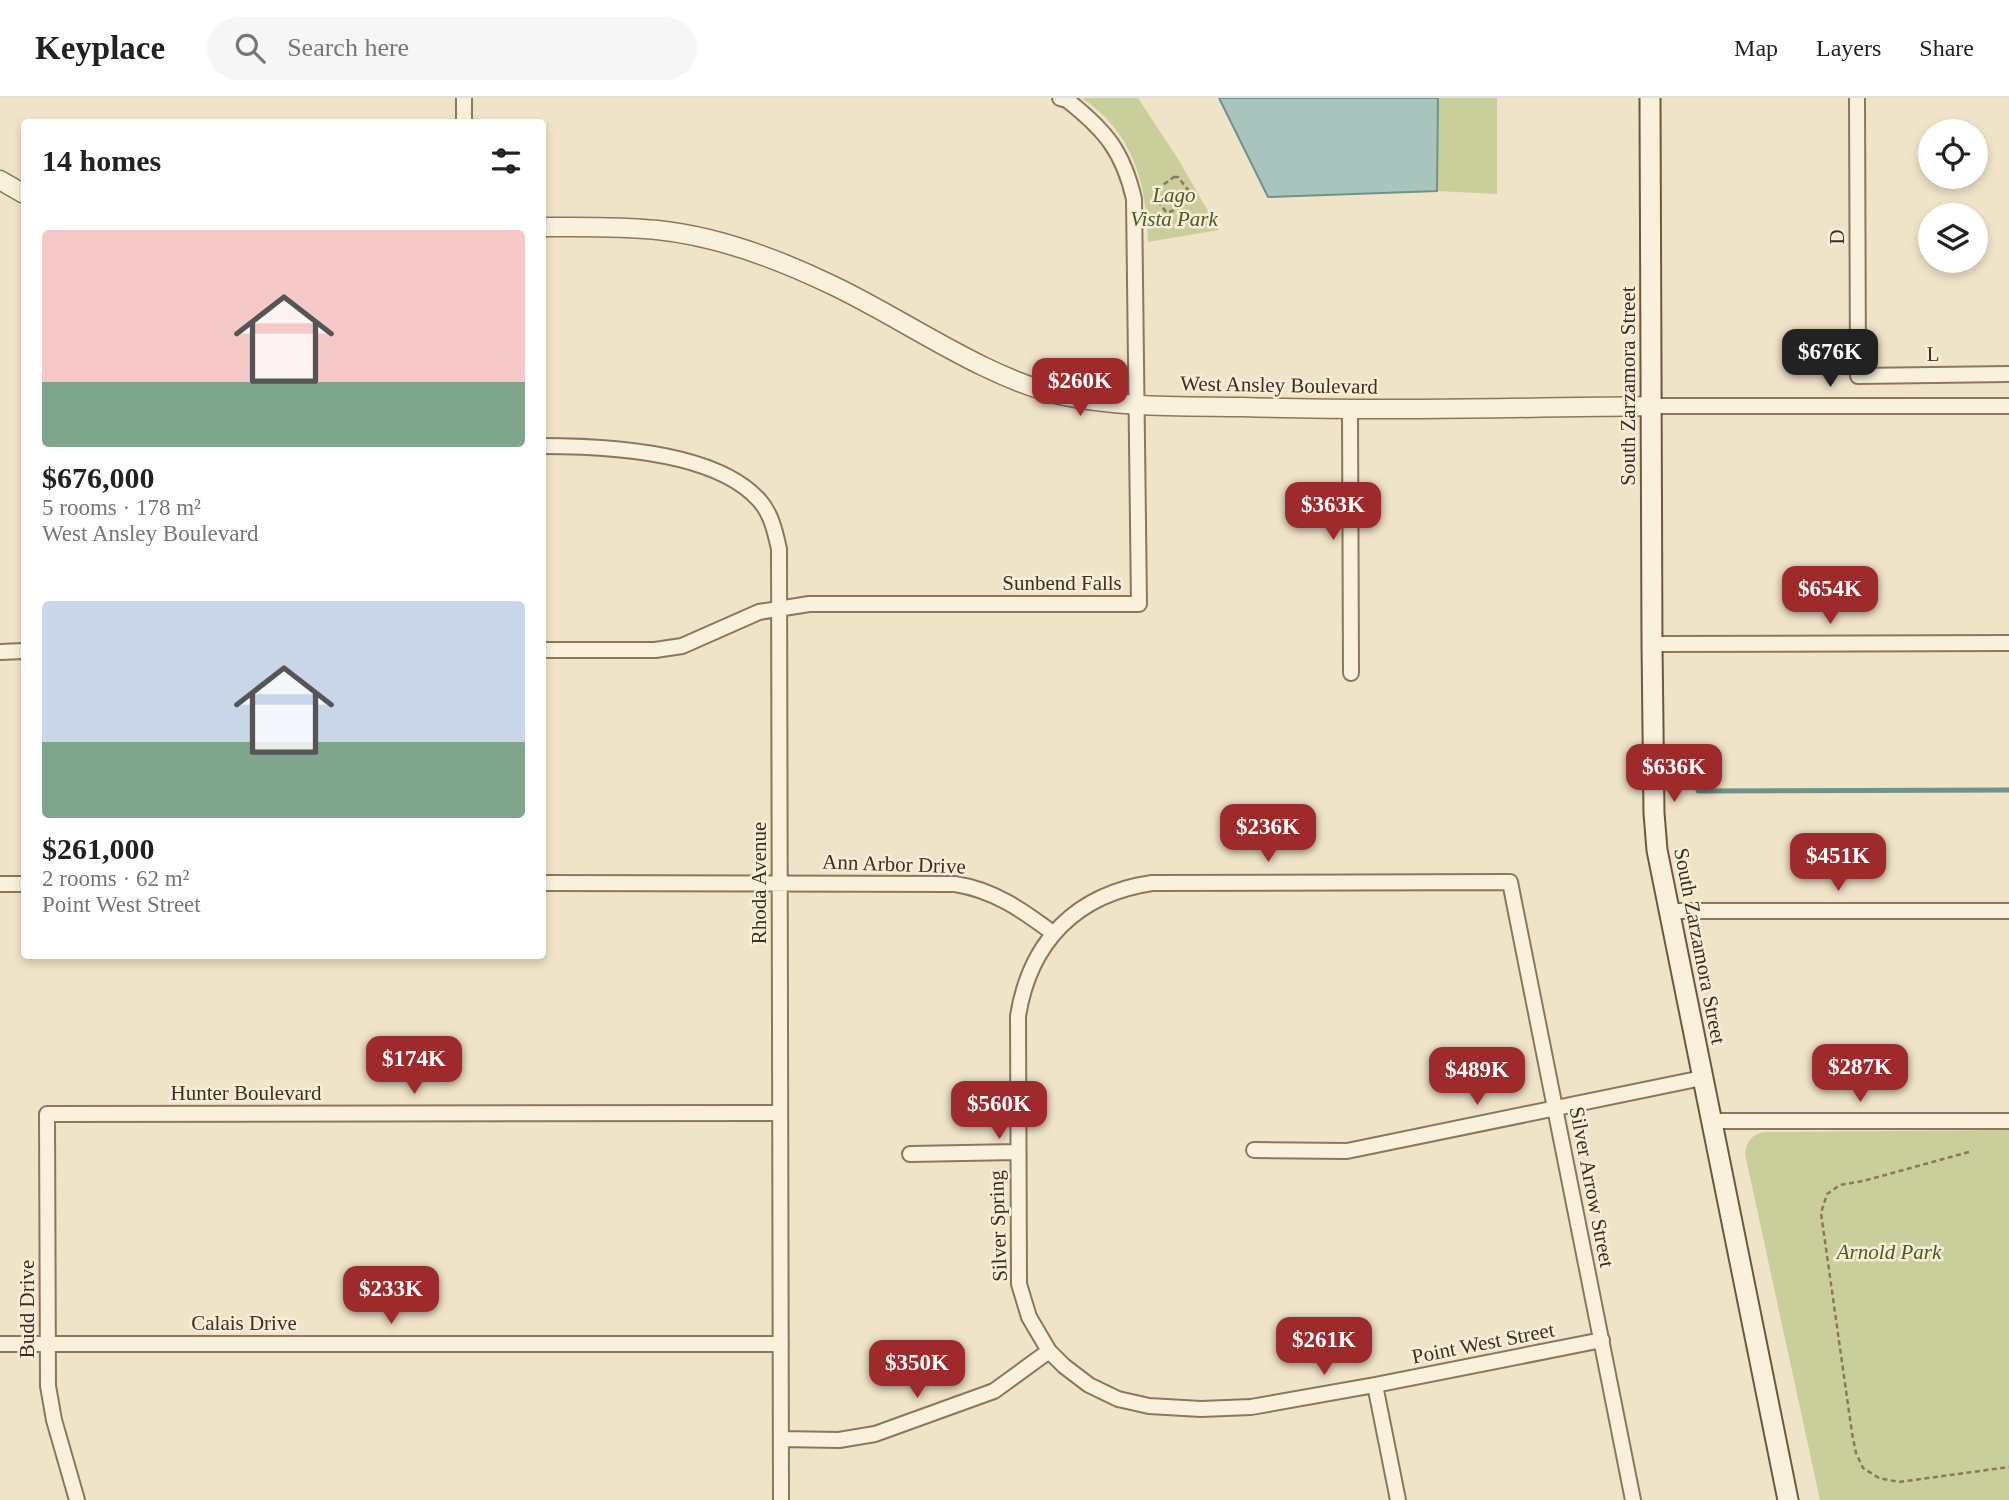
<!DOCTYPE html>
<meta charset="utf-8">
<style>
:root{--surface:#fff;--page:#f6f6f6;--text:#222;--muted:#767676;--line:#e0e0e0;--accent:#9e2a2b}
body{margin:0;font-family:"Times New Roman",serif;background:var(--page);color:var(--text);height:100vh;display:flex;flex-direction:column;font-size:26px;white-space:nowrap}
*{box-sizing:border-box;margin:0}
p{font-size:23px;color:var(--muted)}
.icon{flex:none;width:38px;height:38px;fill:none;stroke:currentColor;stroke-width:2;stroke-linecap:round;stroke-linejoin:round}
.map{position:relative;flex:1;overflow:hidden}
.panel{position:absolute;left:21px;top:21px;width:525px;height:840px;display:flex;flex-direction:column;background:var(--surface);border-radius:7px;box-shadow:0 4px 10px #0003}
.panel>*{flex:none}
.buttons{position:absolute;left:1918px;top:21px;display:grid;gap:14px}
.buttons a{display:grid;place-items:center;width:70px;height:70px;border-radius:50%;background:var(--surface);box-shadow:0 4px 10px #0003;font-size:35px}
.price{position:absolute;translate:-50% -60px;padding:0 16px;border-radius:14px;background:var(--accent);color:#fff;font-size:23px;line-height:46px;filter:drop-shadow(0 2px 4px #0008)}
.price::after{content:'';position:absolute;left:50%;top:42px;width:21px;height:16px;margin-left:-10px;background:inherit;clip-path:polygon(0 0,100% 0,50% 100%)}
.price.current{background:#222;color:#fff}
ul{padding:0;list-style:none}
li{display:grid;align-content:center;gap:14px;height:371px;padding:0 21px}
li span{display:grid;place-items:center;height:217px;border-radius:7px;color:#555}
li>.icon{margin-inline-start:auto}
span .icon{width:126px;height:126px;fill:#fffc;stroke-width:1}
li b{font-size:30px}
h2{display:flex;justify-content:space-between;align-items:center;height:84px;padding:0 21px;font-size:30px}
header{display:flex;align-items:center;gap:42px;box-sizing:border-box;height:98px;padding:0 35px;background:var(--surface);border-bottom:2px solid var(--line)}
header strong{font-size:33px}
nav{display:flex;gap:38px;margin-inline-start:auto;font-size:24px}
.search{width:490px;height:63px;background:var(--page);display:flex;align-items:center;gap:18px;box-sizing:border-box;padding:0 24px;border-radius:38px;color:var(--muted);font-size:26px}
.map>svg:first-child{display:block}
</style>
<header>
<strong>Keyplace</strong>
<div class="search"><svg class="icon" aria-label="search" viewBox="0 0 24 24"><circle cx="10" cy="10" r="6"/><path d="M15 15l6 6"/></svg>Search here</div>
<nav><a>Map</a><a>Layers</a><a>Share</a></nav>
</header>
<div class="map">
<svg width="2009" height="1402" viewBox="0 0 2009 1402">
<rect width="100%" height="100%" fill="#f0e4c8"/>
<path fill="#c9cf9b" d="M1082 0H1138L1178 61 1219 132 1148 144C1146 84 1134 36 1082 0Z
M1438 0H1497V96L1437 93Z
M2009 1032V1402H1820L1745 1056C1747 1043 1751 1037 1764 1034Z"/>
<path fill="#a9c4bc" stroke="#6f938a" stroke-width="2" d="M1219 0H1438L1437 93 1268 99Z"/>
<g fill="none" stroke-linecap="round" stroke-linejoin="round">
<path stroke="#6f938a" stroke-width="5" d="M1698 693 2009 692"/>
<g stroke="#8d765c" stroke-width="18">
<path id="minor" d="M1857 0 1858 278 2009 276
M464 24V0
M1651 308H2009
M1350 312 1351 575
M542 348C603 348 715 353 759 402 771 415 775 433 779 451L781 1402
M1652 546 2009 545
M542 552H655L682 548 759 514 809 506H1139L1134 101C1123 53 1105 32 1067 2L1060 0
M0 554 24 553
M542 785 955 786C994 792 1022 812 1053 835
M0 786H24
M1668 813H2009
M1710 1023H2009
M1254 1052 1347 1053 1702 980
M910 1056 1017 1054
M1602 1242 1375 1287 1251 1309 1201 1311 1149 1308 1118 1301 1089 1287 1064 1268 1049 1253 1029 1219 1019 1186 1018 918C1030 843 1077 796 1152 785L1510 784C1551 990 1592 1196 1633 1402
M0 1246H781
M1375 1287 1398 1402
M781 1341 839 1342 875 1336 994 1293 1049 1253
M77 1402 54 1322 48 1288 47 1016 780 1015"/>
</g>
<g stroke="#8d765c" stroke-width="21">
<path id="tertiary" d="M0 82 24 96
M542 129C581 129 619 128 657 132 717 138 778 161 832 187 904 221 983 279 1060 297 1119 310 1182 308 1243 309 1379 313 1515 310 1651 308"/>
</g>
<g stroke="#6f573f" stroke-width="23">
<path id="secondary" d="M1650 0 1652 546 1654 715 1657 752 1788 1402"/>
</g>
<path stroke="#8d765c" stroke-width="2.5" stroke-dasharray="5 3.5" stroke-linecap="butt" d="M1174 79H1178L1192 97 1179 110 1167 115C1150 94 1153 94 1174 79Z
M1969 1054 1863 1083 1840 1087 1827 1096 1821 1115 1852 1335 1856 1355 1863 1370 1879 1380 1899 1384 2009 1369"/>
<use href="#minor" stroke="#faf1dc" stroke-width="14"/>
<use href="#tertiary" stroke="#faf1dc" stroke-width="18"/>
<use href="#secondary" stroke="#faf1dc" stroke-width="19"/>
</g>
<g text-anchor="middle" dominant-baseline="central" stroke-width="5" stroke-linejoin="round" paint-order="stroke">
<g font-size="21" font-style="italic" fill="#4d5a26" stroke="#f7eed8">
<text x="1174" y="97">Lago<tspan x="1174" dy="24">Vista Park</tspan></text>
<text x="1889" y="1154">Arnold Park</text>
</g>
<g font-size="21" fill="#3d2e20" stroke="#f7eed8">
<text transform="translate(1837 139) rotate(-90)">D</text>
<text transform="translate(1933 256) rotate(-1)">L</text>
<text transform="translate(1279 287) rotate(1)">West Ansley Boulevard</text>
<text transform="translate(1628 288) rotate(-90)">South Zarzamora Street</text>
<text x="1062" y="485">Sunbend Falls</text>
<text transform="translate(894 766) rotate(2)">Ann Arbor Drive</text>
<text transform="translate(759 785) rotate(-90)">Rhoda Avenue</text>
<text transform="translate(1700 848) rotate(79)">South Zarzamora Street</text>
<text x="246" y="995">Hunter Boulevard</text>
<text transform="translate(1592 1089) rotate(79)">Silver Arrow Street</text>
<text transform="translate(998 1128) rotate(-92)">Silver Spring</text>
<text transform="translate(27 1211) rotate(-90)">Budd Drive</text>
<text x="244" y="1225">Calais Drive</text>
<text transform="translate(1483 1245) rotate(-11)">Point West Street</text>
</g>
</g>
</svg>
<div class="buttons">
<a><svg class="icon" aria-label="locate" viewBox="0 0 24 24"><circle cx="12" cy="12" r="6"/><path d="M12 2v4M12 18v4M2 12h4M18 12h4"/></svg></a>
<a><svg class="icon" aria-label="layers" viewBox="0 0 24 24"><path d="M12 4l9 5-9 5-9-5zM3 14l9 5 9-5"/></svg></a>
</div>
<b class="price current" style="left:1830px;top:291px">$676K</b>
<b class="price" style="left:1080px;top:320px">$260K</b>
<b class="price" style="left:1333px;top:444px">$363K</b>
<b class="price" style="left:1830px;top:528px">$654K</b>
<b class="price" style="left:1674px;top:706px">$636K</b>
<b class="price" style="left:1268px;top:766px">$236K</b>
<b class="price" style="left:1838px;top:795px">$451K</b>
<b class="price" style="left:414px;top:998px">$174K</b>
<b class="price" style="left:1860px;top:1006px">$287K</b>
<b class="price" style="left:1477px;top:1009px">$489K</b>
<b class="price" style="left:999px;top:1043px">$560K</b>
<b class="price" style="left:391px;top:1228px">$233K</b>
<b class="price" style="left:1324px;top:1279px">$261K</b>
<b class="price" style="left:917px;top:1302px">$350K</b>
<section class="panel">
<h2>14 homes<svg class="icon" aria-label="filters" viewBox="0 0 24 24"><path d="M4 7h16M4 17h16"/><circle cx="9" cy="7" r="2"/><circle cx="15" cy="17" r="2"/></svg></h2>
<ul>
<li><span style="background:linear-gradient(#f6c9c9 70%,#7fa58c 0)"><svg class="icon" aria-label="home" viewBox="0 0 24 24"><path d="M3 11l9-7 9 7M6 9v11h12V9"/></svg></span><div><b>$676,000</b><p>5 rooms · 178 m²</p><p>West Ansley Boulevard</p></div></li>
<li><span style="background:linear-gradient(#c9d6e8 65%,#7fa58c 0)"><svg class="icon" aria-label="home" viewBox="0 0 24 24"><path d="M3 11l9-7 9 7M6 9v11h12V9"/></svg></span><div><b>$261,000</b><p>2 rooms · 62 m²</p><p>Point West Street</p></div></li>
</ul>
</section>
</div>
